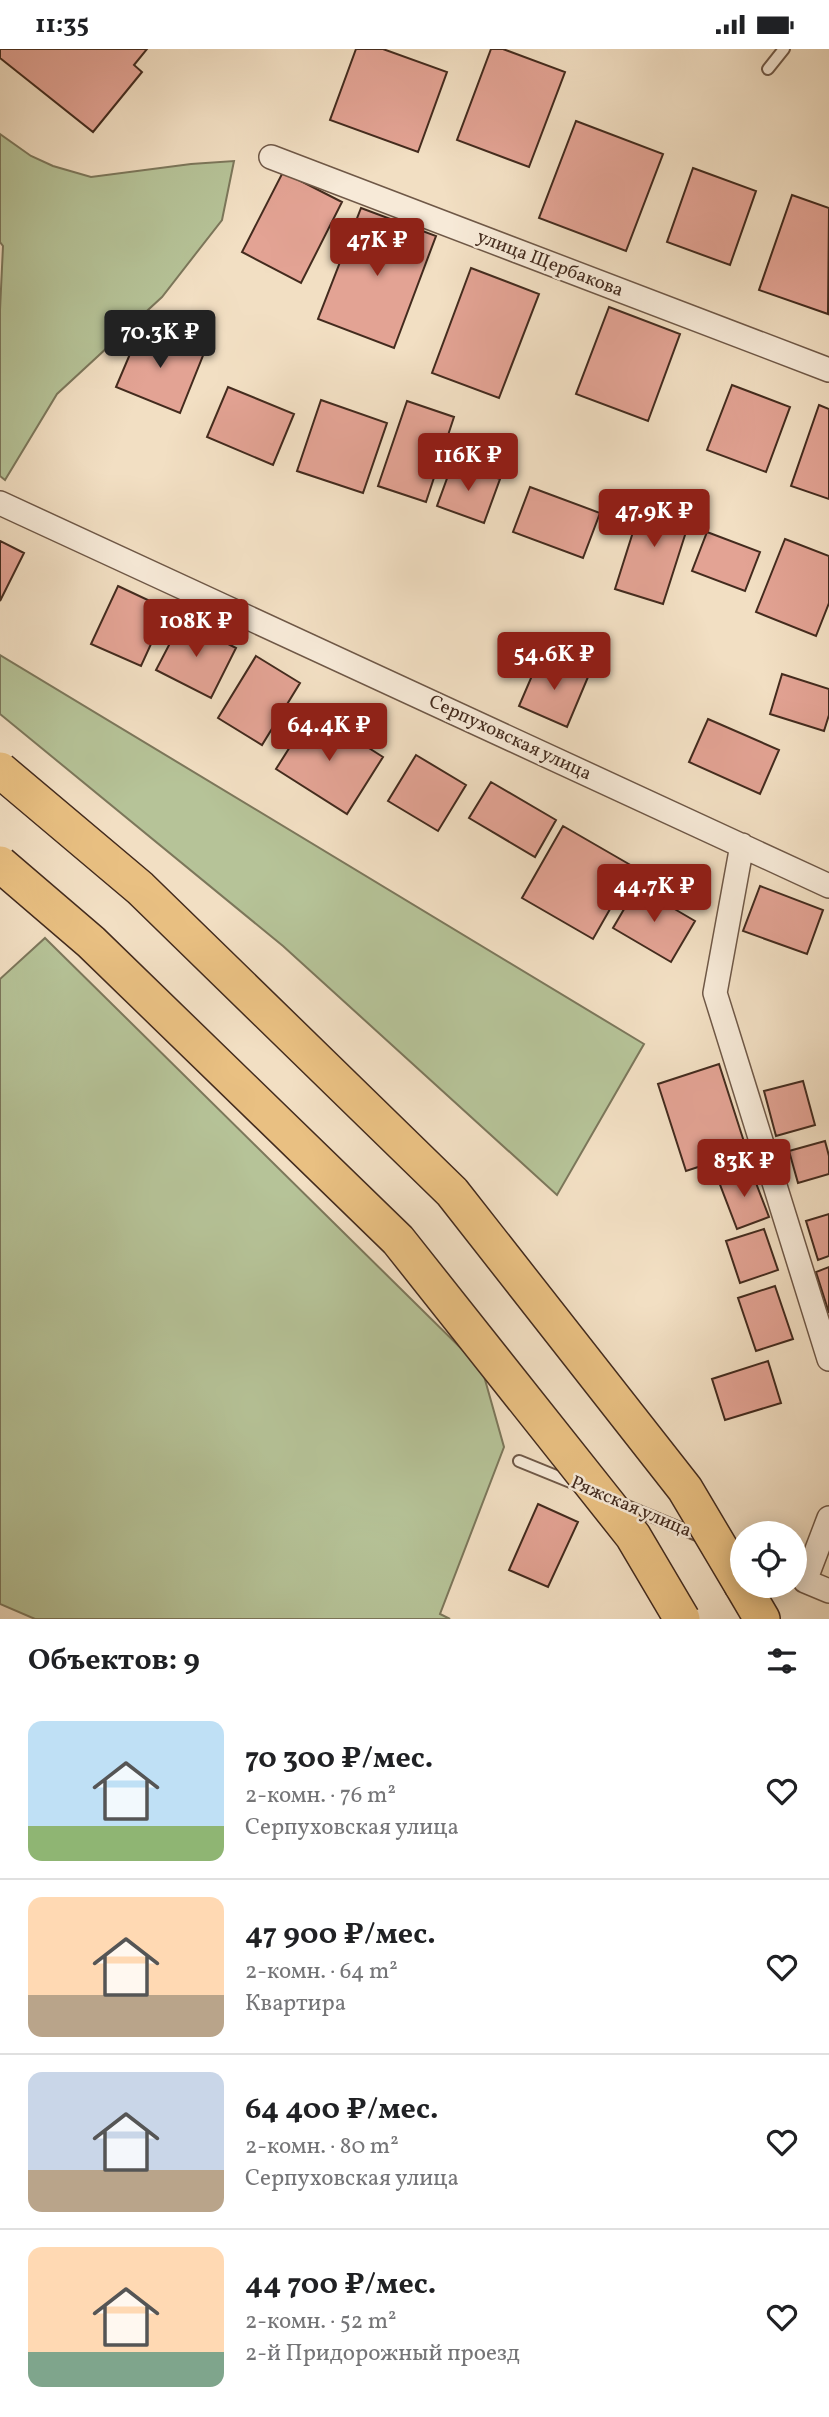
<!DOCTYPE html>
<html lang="ru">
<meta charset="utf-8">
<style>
:root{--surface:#fff;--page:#f2f2f2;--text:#202124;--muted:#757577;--line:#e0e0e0;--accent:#8f2418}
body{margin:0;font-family:Vollkorn,serif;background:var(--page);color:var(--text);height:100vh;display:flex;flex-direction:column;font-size:26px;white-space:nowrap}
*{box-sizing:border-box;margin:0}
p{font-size:23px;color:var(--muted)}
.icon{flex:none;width:38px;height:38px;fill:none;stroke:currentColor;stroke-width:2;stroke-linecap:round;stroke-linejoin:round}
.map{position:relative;height:1570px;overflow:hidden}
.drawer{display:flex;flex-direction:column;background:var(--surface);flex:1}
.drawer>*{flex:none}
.tools{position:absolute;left:730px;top:1472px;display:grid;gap:14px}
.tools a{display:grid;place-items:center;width:77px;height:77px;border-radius:50%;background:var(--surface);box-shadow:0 4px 18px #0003;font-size:35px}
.price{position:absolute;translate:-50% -60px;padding:0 16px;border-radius:7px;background:var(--accent);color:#fff;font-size:23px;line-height:46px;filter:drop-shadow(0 2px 4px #0008)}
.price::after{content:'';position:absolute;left:50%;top:42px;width:21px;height:16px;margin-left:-10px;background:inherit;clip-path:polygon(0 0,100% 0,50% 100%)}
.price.active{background:#222;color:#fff}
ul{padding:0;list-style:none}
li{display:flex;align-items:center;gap:21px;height:175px;padding:0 28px}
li+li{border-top:2px solid var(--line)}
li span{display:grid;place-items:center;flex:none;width:196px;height:140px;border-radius:14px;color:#555}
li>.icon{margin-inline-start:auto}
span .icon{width:84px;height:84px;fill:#fffc;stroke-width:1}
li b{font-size:30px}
h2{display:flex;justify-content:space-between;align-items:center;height:84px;padding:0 28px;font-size:30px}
.status{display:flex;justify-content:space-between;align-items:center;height:49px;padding:0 35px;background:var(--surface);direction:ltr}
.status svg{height:19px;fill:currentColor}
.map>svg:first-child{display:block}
</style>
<div class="status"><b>11:35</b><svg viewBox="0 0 49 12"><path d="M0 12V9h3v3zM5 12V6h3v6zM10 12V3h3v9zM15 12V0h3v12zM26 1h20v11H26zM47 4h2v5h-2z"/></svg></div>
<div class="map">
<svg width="829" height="1570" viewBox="0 0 829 1570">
<rect width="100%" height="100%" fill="#f2dfc3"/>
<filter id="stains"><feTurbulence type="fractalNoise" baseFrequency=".00286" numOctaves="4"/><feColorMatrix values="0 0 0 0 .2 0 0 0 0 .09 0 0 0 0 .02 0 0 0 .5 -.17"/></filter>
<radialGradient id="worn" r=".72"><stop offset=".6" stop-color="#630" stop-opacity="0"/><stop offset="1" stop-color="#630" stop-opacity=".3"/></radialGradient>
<path fill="#b6c398" stroke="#7c775b" stroke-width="2" d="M0 85 31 107 53 117 91 128 191 115 234 112 222 171 162 248 57 345 5 431 0 427V261L3 197 0 193Z
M0 606 644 995 557 1146 283 897 0 665Z
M45 889 482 1320 504 1398 440 1565 450 1570H35L0 1555V930Z"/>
<path fill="#e3a394" stroke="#432b1e" stroke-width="2" d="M0 0H147L134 16 142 23 93 83 0 9Z
M356 0H383L447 23 418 103 330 71Z
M491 0H503L565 23 529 118 457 91Z
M576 72 663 105 626 202 539 169Z
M693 119 756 142 730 216 667 193Z
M283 123 342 153 301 234 242 203Z
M792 146 829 159 828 265 759 241Z
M361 159 436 187 394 299 318 270Z
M471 219 539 245 499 349 432 324Z
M609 258 680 285 648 372 576 345Z
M141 279 204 304 180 364 116 338Z
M732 336 790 358 766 423 707 401Z
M228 338 294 365 273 416 207 388Z
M321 351 387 374 363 444 297 422Z
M407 352 454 368 426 453 378 437Z
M819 356 829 360V450L791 437Z
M453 413 500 430 484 474 437 457Z
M530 438 600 464 583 509 513 483Z
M645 445 693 461 663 555 615 540Z
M707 483 760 503 745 542 692 522Z
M785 490 829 507V554L816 587 756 563Z
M0 492 24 504 0 552Z
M118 537 167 560 141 617 91 595Z
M182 571 236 599 211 649 156 621Z
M256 607 300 634 262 696 218 669Z
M540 608 588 628 567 678 519 657Z
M782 625 829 640V666L824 682 770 665Z
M312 663 383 708 347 765 276 720Z
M708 670 779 701 760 745 689 713Z
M416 706 466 736 438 782 388 752Z
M491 733 556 771 535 808 469 769Z
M563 777 634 818 593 890 522 849Z
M760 837 823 861 807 905 743 882Z
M637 838 695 872 671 913 613 879Z
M719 1015 747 1102 686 1122 658 1035Z
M803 1032 815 1076 776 1087 764 1042Z
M825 1092 829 1107V1125L798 1134 789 1102Z
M751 1121 769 1168 737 1180 719 1133Z
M829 1165V1207L818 1211 806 1172Z
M764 1180 778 1221 740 1234 726 1192Z
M829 1218V1264L816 1223Z
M775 1237 793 1290 756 1302 738 1249Z
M768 1312 781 1354 725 1371 712 1330Z
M538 1455 578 1473 548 1538 509 1521Z"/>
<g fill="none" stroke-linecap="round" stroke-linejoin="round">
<g stroke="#6f5847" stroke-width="14">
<path id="lane" d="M768 20 784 0
M519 1412 578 1436
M622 1455 704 1489"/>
</g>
<g stroke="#6f5847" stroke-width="26">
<path id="street" d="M271 108 829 321
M0 454 829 837
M742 796 715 944 829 1310
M829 1469 805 1532 829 1542"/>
</g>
<g stroke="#432b1e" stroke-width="38">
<path id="primary" d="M742 1536 762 1570"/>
</g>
<use href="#lane" stroke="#f7ead8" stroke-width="10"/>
<use href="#street" stroke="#f7ead8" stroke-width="23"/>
<use href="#primary" stroke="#e9c082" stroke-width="35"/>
<g stroke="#432b1e" stroke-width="38" stroke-linecap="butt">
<path id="primary-bridge" d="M0 721 140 839 452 1143 685 1440 742 1536
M0 815 91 893 398 1191 633 1487 682 1570"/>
</g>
<use href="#primary-bridge" stroke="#e9c082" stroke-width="35"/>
</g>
<g text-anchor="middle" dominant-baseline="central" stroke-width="5" stroke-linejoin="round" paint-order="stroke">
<g font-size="19" fill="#432b1e" stroke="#f7ead8">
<text transform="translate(550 215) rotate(21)">улица Щербакова</text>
<text transform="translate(510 689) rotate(25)">Серпуховская улица</text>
<text transform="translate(631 1458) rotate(23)">Ряжская улица</text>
</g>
</g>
<rect width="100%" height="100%" filter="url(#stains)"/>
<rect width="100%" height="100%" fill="url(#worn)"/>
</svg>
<div class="tools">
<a><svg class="icon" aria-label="locate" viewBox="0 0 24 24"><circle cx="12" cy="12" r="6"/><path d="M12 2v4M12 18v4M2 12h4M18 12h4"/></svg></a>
</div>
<b class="price" style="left:377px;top:229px">47K ₽</b>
<b class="price active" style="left:160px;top:321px">70.3K ₽</b>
<b class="price" style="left:468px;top:444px">116K ₽</b>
<b class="price" style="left:654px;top:500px">47.9K ₽</b>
<b class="price" style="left:196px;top:610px">108K ₽</b>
<b class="price" style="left:554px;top:643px">54.6K ₽</b>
<b class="price" style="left:329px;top:714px">64.4K ₽</b>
<b class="price" style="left:654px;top:875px">44.7K ₽</b>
<b class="price" style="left:744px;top:1150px">83K ₽</b>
</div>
<section class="drawer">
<h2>Объектов: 9<svg class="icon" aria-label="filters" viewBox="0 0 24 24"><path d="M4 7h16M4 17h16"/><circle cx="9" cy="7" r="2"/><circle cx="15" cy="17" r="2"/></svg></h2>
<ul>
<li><span style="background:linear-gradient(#bfe0f5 75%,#8fb573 0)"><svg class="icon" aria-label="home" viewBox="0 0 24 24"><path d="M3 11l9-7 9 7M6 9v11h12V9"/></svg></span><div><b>70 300 ₽/мес.</b><p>2-комн. · 76 m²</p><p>Серпуховская улица</p></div><svg class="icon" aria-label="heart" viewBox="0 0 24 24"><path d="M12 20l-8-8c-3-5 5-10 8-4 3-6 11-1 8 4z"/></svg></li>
<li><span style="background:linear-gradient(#ffd9b3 70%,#b9a48a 0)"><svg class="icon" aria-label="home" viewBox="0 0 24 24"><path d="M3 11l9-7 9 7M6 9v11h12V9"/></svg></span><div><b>47 900 ₽/мес.</b><p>2-комн. · 64 m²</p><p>Квартира</p></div><svg class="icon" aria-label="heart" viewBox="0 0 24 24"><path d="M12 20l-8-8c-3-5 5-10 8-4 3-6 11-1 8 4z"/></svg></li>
<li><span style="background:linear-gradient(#c9d6e8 70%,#b9a48a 0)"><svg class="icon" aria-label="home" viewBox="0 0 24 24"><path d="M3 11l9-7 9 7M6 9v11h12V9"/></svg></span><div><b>64 400 ₽/мес.</b><p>2-комн. · 80 m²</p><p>Серпуховская улица</p></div><svg class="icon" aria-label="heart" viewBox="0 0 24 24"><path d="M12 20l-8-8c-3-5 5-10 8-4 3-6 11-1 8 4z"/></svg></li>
<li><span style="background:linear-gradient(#ffd9b3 75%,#7fa58c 0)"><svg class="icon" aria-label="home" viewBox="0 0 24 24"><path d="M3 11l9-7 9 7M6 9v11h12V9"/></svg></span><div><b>44 700 ₽/мес.</b><p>2-комн. · 52 m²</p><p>2-й Придорожный проезд</p></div><svg class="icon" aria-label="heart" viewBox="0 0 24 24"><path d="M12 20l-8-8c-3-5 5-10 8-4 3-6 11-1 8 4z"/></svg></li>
</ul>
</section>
